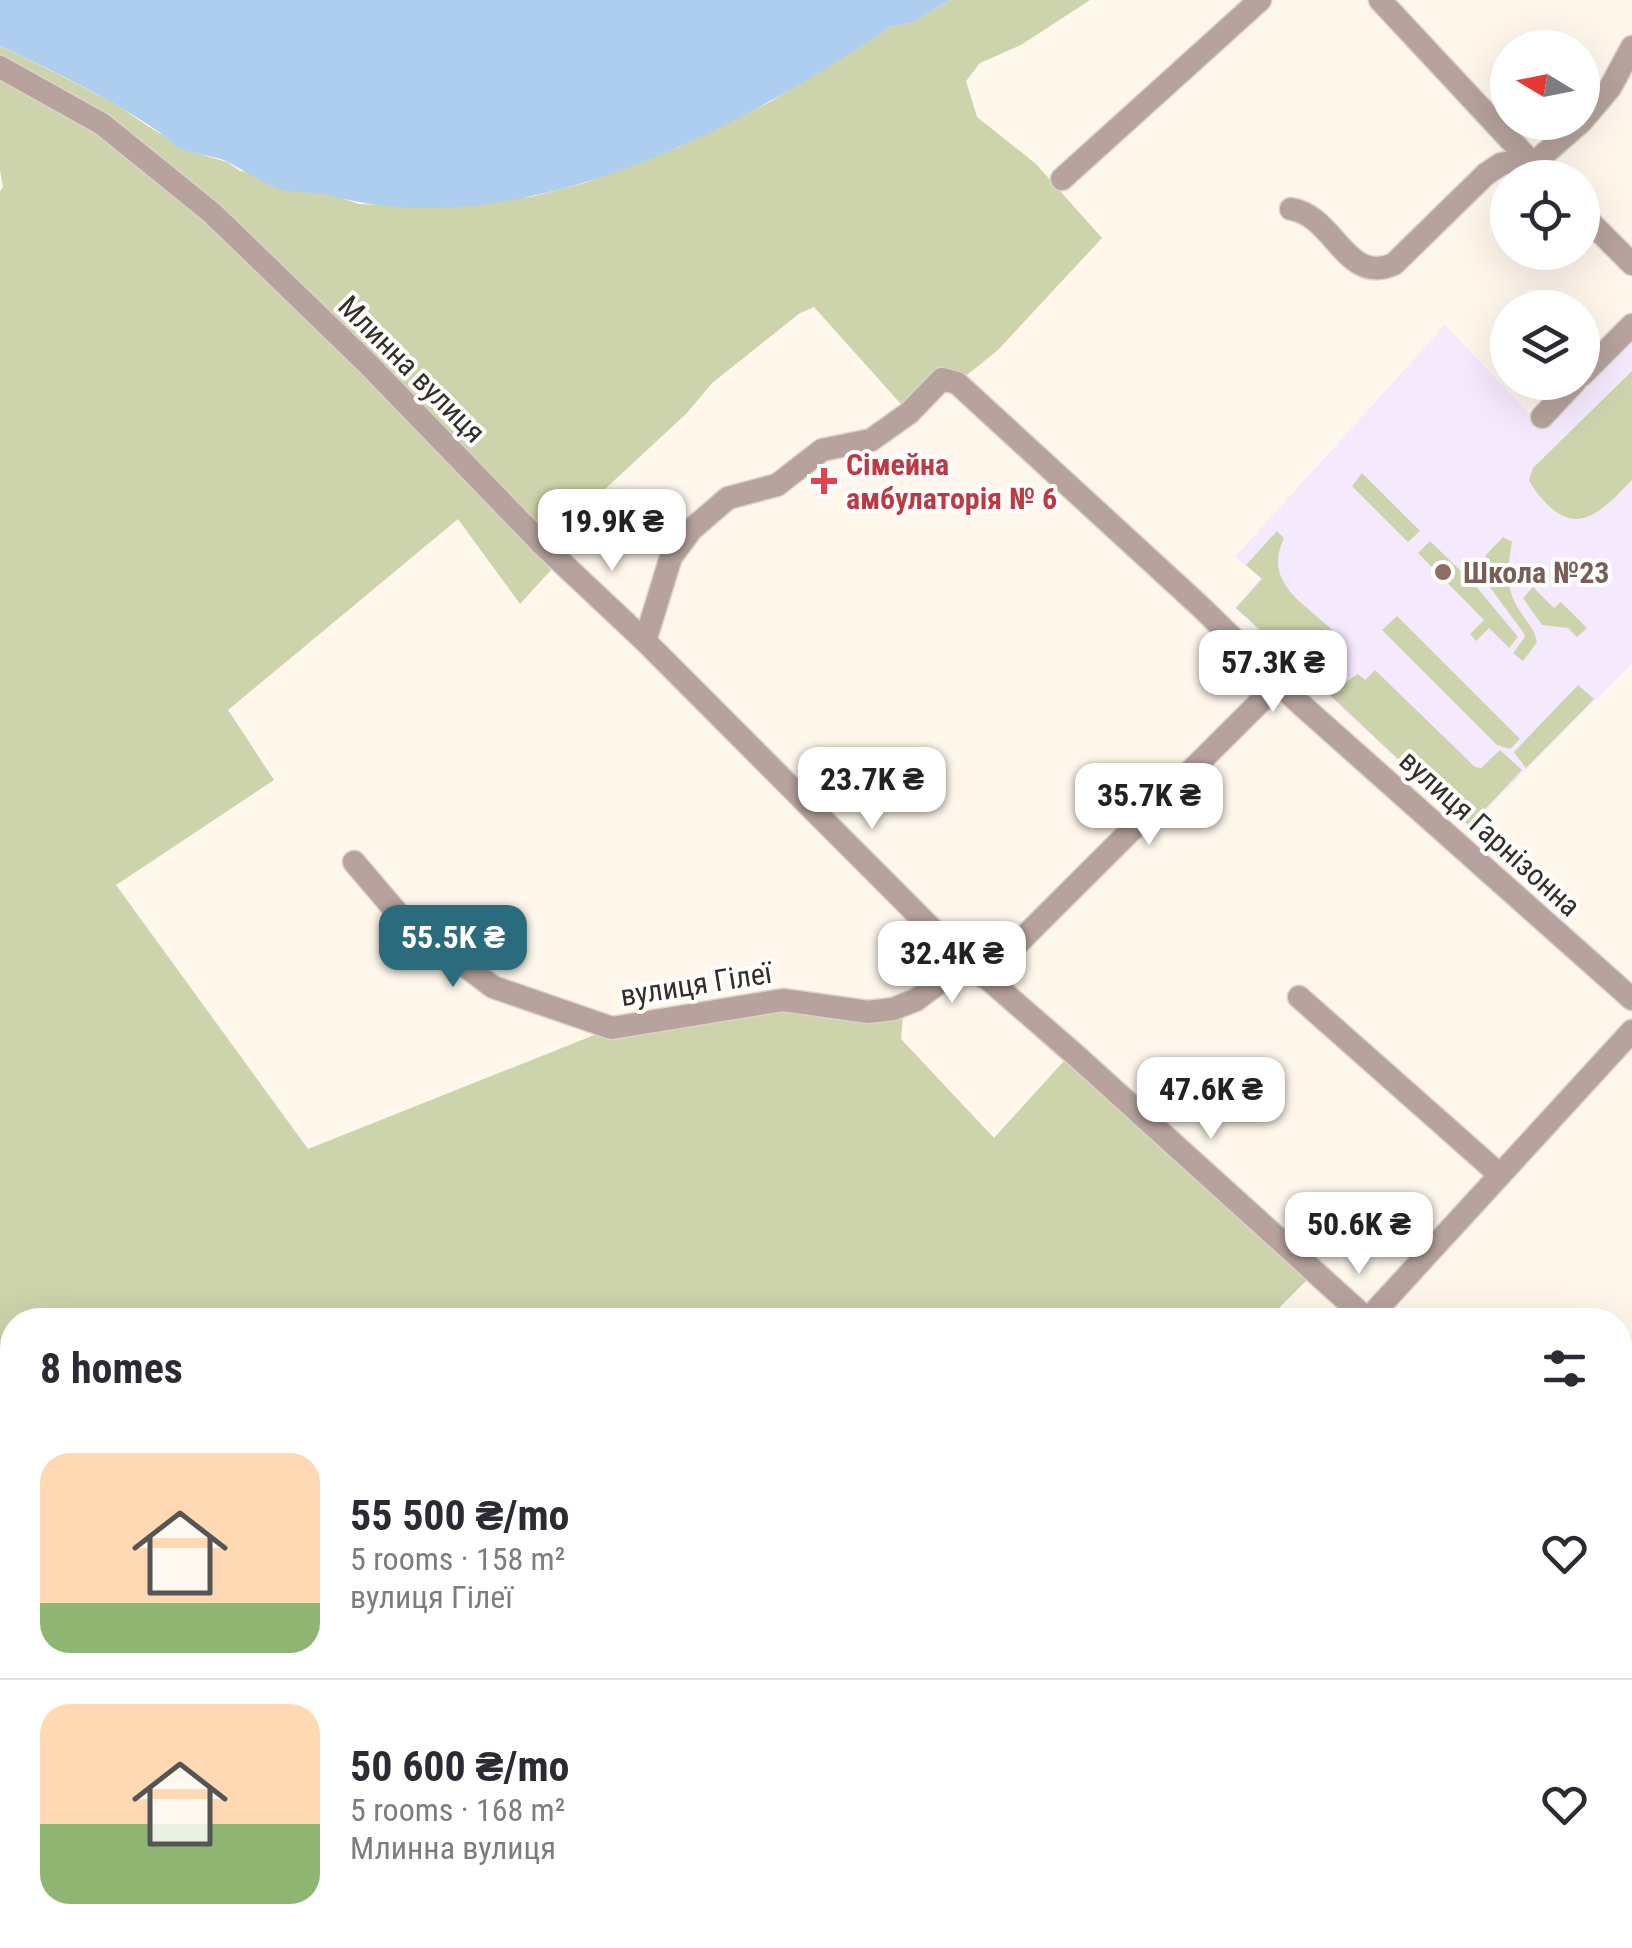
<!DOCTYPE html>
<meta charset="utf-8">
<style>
:root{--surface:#fff;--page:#f2f2f3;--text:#2b2b33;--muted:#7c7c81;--line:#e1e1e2;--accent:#2a6b7e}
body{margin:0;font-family:"Roboto Condensed",sans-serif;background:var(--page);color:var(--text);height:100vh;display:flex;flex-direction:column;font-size:38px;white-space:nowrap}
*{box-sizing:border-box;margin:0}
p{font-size:32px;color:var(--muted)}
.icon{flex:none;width:55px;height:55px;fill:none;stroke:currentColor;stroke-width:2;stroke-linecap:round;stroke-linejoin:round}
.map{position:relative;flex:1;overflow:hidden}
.sheet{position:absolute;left:0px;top:1308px;width:1632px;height:642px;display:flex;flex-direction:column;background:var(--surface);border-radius:40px 40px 0 0;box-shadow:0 10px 40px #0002}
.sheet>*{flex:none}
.needle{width:65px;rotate:280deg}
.buttons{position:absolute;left:1490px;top:30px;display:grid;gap:20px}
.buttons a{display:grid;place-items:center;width:110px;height:110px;border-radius:50%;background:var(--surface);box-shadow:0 10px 40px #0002;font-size:50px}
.price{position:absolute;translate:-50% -85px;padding:0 22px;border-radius:20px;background:#fff;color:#222;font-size:32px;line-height:65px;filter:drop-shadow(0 2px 5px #0008)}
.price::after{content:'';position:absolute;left:50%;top:60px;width:30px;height:22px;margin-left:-15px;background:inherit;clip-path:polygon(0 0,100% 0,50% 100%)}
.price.selected{background:var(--accent);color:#fff}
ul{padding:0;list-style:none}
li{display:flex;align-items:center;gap:30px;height:250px;padding:0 40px}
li+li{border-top:2px solid var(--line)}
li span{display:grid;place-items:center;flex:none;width:280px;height:200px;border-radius:30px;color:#555}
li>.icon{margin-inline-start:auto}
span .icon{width:120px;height:120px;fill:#fffc;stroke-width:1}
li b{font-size:42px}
h2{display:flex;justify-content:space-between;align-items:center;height:120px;padding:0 40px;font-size:42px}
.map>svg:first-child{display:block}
</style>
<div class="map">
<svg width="1632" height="1948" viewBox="0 0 1632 1948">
<rect width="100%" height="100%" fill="#fff7ec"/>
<path fill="#f5e9fe" d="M1445 325 1541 426 1632 331V663L1469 827 1235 608 1261 578 1235 557Z"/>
<path fill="#cdd3aa" d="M950 0H1090L1021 45 980 63 966 81 977 117 1036 164 1102 238 998 350 957 383 909 413 814 307 800 313 712 383 687 413 549 541 219 208 0 58V46C39 64 76 83 113 103 132 114 148 128 167 137L178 148 227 162 240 171 256 174 285 190 328 194 359 204 416 206 531 197 584 183 679 147 770 102 890 27 913 22Z
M0 78 98 131 208 218 473 485 551 570 520 604 458 519 228 710 274 780 116 885 308 1149 612 1028 750 1003 904 1005 901 1039 994 1138 1072 1052 1315 1272 1267 1320H12V1938H1029L1023 1948H0V191L3 187 0 171Z
M1632 371V480C1607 505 1581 538 1548 505 1540 497 1534 490 1529 480L1533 468Z
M1362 473 1420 531 1408 542 1352 486Z
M1277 531 1284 538C1263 583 1302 601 1332 630L1299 665 1236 608 1262 579 1246 565Z
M1503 537 1512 542C1507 570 1505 589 1521 613 1528 623 1535 630 1537 642L1523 661 1513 653 1525 637 1523 632 1489 586 1494 567 1485 556Z
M1430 541 1475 585 1518 637 1509 648 1489 628 1476 641 1470 634 1484 620 1418 553Z
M1533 587 1554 608 1561 602 1587 628 1577 637 1568 628 1542 625 1523 598Z
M1397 616 1520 739 1510 749 1497 745 1382 630Z
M1375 670 1475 767 1481 768 1500 750 1522 770 1469 826 1329 694 1358 674 1365 680Z
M1578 685 1594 699 1526 768 1514 752Z"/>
<path fill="#bbc196" d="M205 1938H599L593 1948H206Z"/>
<path fill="#aeceef" d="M0 0H950L913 22 890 27C738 130 520 246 332 196 315 191 296 194 279 189 261 182 243 170 226 161 215 156 187 153 176 147 172 145 170 139 166 137 154 128 141 120 128 112 87 87 43 66 0 46Z"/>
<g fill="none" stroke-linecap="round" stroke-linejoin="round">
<path stroke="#aeceef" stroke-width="5" d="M0 1840 12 1850
M153 1938 174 1948"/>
<g stroke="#dad3c9" stroke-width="25">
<path id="minor" d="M1380 0 1546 178
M0 67 102 124 212 213 368 364 543 545 645 641 941 938 1072 1052 1368 1320
M1582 121 1610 88 1632 47
M1533 164 1581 122
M1062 179 1260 0
M1291 209C1335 216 1346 286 1394 264L1486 174 1501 164 1529 159
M1582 214 1632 264
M1582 375 1632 325
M1542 417 1575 382
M645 641 671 557 692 529 728 498 777 485 822 450 871 440 909 413 942 379 957 383 1201 607 1297 701 1632 999
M354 862 400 916 493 987 612 1028 783 1000 868 1012 893 1009 916 1000 936 985 963 957
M984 977 1278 684
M1299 997 1500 1175
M1368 1319 1632 1031
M1620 1546 1632 1534
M1521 1938 1549 1948"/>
</g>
<use href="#minor" stroke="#b7a29d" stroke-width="22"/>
</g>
<path fill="#e0444e" stroke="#fff" stroke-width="4" d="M819 466h10v10h10v10h-10v10h-10v-10h-10v-10h10z"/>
<circle fill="#8d6e63" stroke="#fff" stroke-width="4" cx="1443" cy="572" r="10"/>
<g text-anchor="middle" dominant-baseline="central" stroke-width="8" stroke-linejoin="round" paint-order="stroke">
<g font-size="30" fill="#332e27" stroke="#fff">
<text transform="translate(412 369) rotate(45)">Млинна вулиця</text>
<text transform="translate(1490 833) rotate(42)">вулиця Гарнізонна</text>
<text transform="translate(696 984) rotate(-9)">вулиця Гілеї</text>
</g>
<g font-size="30" font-weight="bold" fill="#be3a42" stroke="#fff" text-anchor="start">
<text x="846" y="464">Сімейна<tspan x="846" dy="34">амбулаторія № 6</tspan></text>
</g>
<g font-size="30" font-weight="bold" fill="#785e54" stroke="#fff" text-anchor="start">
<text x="1463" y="572">Школа №23</text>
</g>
</g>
</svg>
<div class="buttons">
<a><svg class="needle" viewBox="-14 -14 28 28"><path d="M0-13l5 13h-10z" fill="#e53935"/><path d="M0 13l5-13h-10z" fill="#7c7c81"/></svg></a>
<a><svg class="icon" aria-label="locate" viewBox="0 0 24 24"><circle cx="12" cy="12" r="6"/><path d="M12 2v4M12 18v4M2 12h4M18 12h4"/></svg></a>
<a><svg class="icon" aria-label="layers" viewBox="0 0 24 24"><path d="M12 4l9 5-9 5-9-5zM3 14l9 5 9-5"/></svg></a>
</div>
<b class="price" style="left:612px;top:574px">19.9K ₴</b>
<b class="price" style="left:1273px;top:715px">57.3K ₴</b>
<b class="price" style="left:872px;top:832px">23.7K ₴</b>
<b class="price" style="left:1149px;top:848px">35.7K ₴</b>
<b class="price selected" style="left:453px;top:990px">55.5K ₴</b>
<b class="price" style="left:952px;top:1006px">32.4K ₴</b>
<b class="price" style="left:1211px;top:1142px">47.6K ₴</b>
<b class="price" style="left:1359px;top:1277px">50.6K ₴</b>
<section class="sheet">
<h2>8 homes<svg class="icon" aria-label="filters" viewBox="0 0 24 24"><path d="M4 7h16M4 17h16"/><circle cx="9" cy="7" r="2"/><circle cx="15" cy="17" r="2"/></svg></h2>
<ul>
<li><span style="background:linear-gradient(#ffd9b3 75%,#8fb573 0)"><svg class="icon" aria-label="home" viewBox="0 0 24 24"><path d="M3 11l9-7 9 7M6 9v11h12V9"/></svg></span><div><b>55 500 ₴/mo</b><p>5 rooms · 158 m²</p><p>вулиця Гілеї</p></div><svg class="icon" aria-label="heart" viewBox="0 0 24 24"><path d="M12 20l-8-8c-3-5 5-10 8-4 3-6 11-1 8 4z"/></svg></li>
<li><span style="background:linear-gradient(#ffd9b3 60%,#8fb573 0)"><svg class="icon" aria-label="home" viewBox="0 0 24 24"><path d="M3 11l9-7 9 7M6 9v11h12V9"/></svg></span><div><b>50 600 ₴/mo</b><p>5 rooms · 168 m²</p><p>Млинна вулиця</p></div><svg class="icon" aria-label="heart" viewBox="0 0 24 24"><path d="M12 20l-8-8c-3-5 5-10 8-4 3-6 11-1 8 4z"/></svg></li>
</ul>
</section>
</div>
